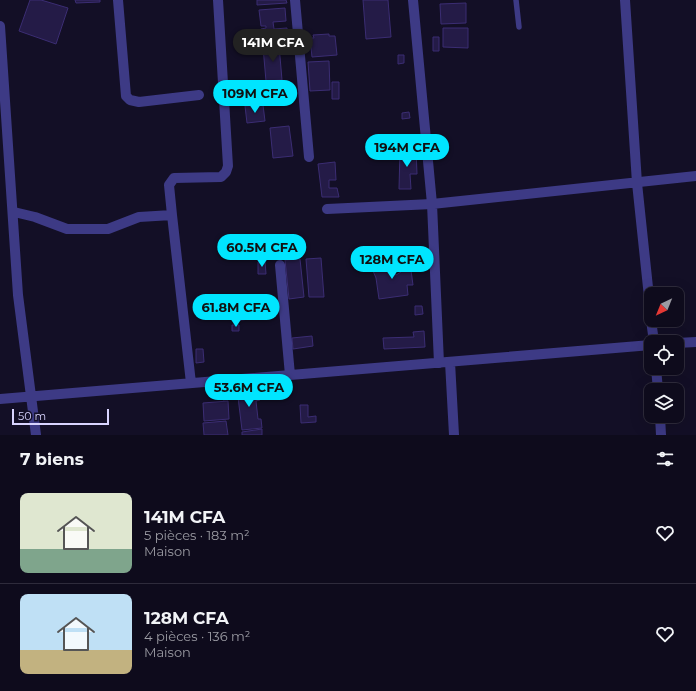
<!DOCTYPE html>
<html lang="fr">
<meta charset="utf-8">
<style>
:root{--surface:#0e0b1c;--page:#1c1929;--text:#f1f3f6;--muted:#9b9ba3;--line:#2e2b3b;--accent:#00e5ff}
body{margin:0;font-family:Montserrat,sans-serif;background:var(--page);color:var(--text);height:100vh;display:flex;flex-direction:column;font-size:15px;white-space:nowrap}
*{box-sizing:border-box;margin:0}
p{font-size:13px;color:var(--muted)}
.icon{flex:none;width:22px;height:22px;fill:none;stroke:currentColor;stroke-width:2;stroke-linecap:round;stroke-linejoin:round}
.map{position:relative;height:435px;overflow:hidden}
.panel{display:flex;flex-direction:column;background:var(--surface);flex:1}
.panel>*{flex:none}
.needle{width:26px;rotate:223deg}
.tools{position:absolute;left:644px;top:287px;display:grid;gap:8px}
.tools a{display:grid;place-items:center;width:40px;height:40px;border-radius:8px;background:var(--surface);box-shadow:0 4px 16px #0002,0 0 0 1px var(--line);font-size:20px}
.scale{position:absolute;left:12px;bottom:10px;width:97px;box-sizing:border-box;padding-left:4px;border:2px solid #d9d4ff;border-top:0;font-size:11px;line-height:14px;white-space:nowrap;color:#d9d4ff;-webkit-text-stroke:3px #130f26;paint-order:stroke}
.price{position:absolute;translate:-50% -34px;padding:0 9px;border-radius:14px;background:var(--accent);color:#111;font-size:13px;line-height:26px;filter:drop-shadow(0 1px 2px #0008)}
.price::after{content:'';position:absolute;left:50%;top:24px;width:12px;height:9px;margin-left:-6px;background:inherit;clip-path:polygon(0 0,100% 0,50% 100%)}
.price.selected{background:#222;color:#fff}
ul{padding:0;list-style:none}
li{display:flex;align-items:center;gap:12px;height:100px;padding:0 20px}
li+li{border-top:1px solid var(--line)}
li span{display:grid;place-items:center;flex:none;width:112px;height:80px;border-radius:8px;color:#555}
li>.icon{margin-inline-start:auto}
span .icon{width:48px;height:48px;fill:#fffc;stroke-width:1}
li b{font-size:17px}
h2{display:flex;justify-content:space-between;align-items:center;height:48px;padding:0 20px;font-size:17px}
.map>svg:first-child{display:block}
</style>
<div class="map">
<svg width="696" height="435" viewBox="0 0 696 435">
<rect width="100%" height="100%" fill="#130f26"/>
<path fill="#241b47" stroke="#3b2d73" d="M30 0H41L68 8 56 44 19 31Z
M75 0H100V2L76 3Z
M257 0H286L287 3 257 5Z
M363 0H388L391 37 366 39Z
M466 3V23L441 24 440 4Z
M285 8 286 21 273 22 274 29 287 28 288 41 262 43 261 29 266 28V26H261L259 10Z
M443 28H468V48L443 47Z
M329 34V36H335L337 55 312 57 310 38H314L313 35Z
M433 37H439V51H433Z
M279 45 282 80 266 81 263 47Z
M398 55H404V63L398 64Z
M329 61 330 90 310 91 308 62Z
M332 82H339V99H332Z
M263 105 265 121 247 123 245 106Z
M409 112 410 118 402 119V113Z
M289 126 293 156 273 158 270 128Z
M416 149 417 174H410L411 189H399L400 150Z
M335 162 336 180H329V188H337L339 197H322L318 164Z
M321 258 324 297H309L306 259Z
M383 258 396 275 401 272 402 264 410 263 413 285H407L408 295 379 299 376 278 371 266Z
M300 259 304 297 289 299 285 260Z
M265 261 266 274H258V262Z
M270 302 272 316 234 321 232 306Z
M415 306H422L423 314 415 315Z
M232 325H239V331H232Z
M424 331 425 347 384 349 383 338 414 337 413 332Z
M312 336 313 346 293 349 292 338Z
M196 349H203L204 362 196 363Z
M259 387 260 400 256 401 258 419H261L262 428 242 430 237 389Z
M229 392 230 399 223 400 222 393Z
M228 401 229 419 204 421 203 403Z
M300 405H308V417L316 416V422L301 423Z
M226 421 228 435H204L203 423Z
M262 429V435H242V432Z"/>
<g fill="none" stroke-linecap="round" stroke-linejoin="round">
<path stroke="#3d3a85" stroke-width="5.5" d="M516 0 519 27"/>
<path stroke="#3d3a85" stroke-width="10" d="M118 0 126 96 130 100 139 102 199 95
M295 0 309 157
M413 0 432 204 439 363
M625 0 637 183 651 316
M0 26 18 295 36 435
M327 209 432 204 696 176
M14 212 35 217 67 229H108L139 217 172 215 191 383
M172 215 169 185 174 178 221 177 226 172 228 166 218 0
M280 265 290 375
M651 320 654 342
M677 343 696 342
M450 362 454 435
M656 368 658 390
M0 399 651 345
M660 416 661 435"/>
</g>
</svg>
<div class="tools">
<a><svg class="needle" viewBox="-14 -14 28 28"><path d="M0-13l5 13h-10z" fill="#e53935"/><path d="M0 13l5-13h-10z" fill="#9b9ba3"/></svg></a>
<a><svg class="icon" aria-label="locate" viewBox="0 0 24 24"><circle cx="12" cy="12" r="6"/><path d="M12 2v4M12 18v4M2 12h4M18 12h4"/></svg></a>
<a><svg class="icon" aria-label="layers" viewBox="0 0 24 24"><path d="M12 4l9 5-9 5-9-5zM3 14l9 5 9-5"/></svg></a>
</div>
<div class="scale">50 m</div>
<b class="price selected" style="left:273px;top:63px">141M CFA</b>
<b class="price" style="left:255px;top:114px">109M CFA</b>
<b class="price" style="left:407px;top:168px">194M CFA</b>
<b class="price" style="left:262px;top:268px">60.5M CFA</b>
<b class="price" style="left:392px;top:280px">128M CFA</b>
<b class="price" style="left:236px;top:328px">61.8M CFA</b>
<b class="price" style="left:249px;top:408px">53.6M CFA</b>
</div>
<section class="panel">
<h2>7 biens<svg class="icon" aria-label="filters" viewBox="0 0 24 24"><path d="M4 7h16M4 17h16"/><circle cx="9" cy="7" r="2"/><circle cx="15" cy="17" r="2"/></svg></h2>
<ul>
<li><span style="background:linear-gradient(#dfe7d0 70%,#7fa58c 0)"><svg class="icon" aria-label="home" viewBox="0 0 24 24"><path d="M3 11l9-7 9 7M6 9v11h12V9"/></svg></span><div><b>141M CFA</b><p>5 pièces · 183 m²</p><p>Maison</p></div><svg class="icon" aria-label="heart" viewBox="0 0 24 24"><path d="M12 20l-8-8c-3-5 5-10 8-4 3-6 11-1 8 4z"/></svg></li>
<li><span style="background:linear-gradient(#bfe0f5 70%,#c2b280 0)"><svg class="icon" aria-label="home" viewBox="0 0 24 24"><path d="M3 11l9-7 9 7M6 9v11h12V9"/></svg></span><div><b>128M CFA</b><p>4 pièces · 136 m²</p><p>Maison</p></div><svg class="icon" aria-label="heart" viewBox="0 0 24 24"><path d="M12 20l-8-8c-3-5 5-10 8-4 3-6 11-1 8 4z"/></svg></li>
</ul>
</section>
